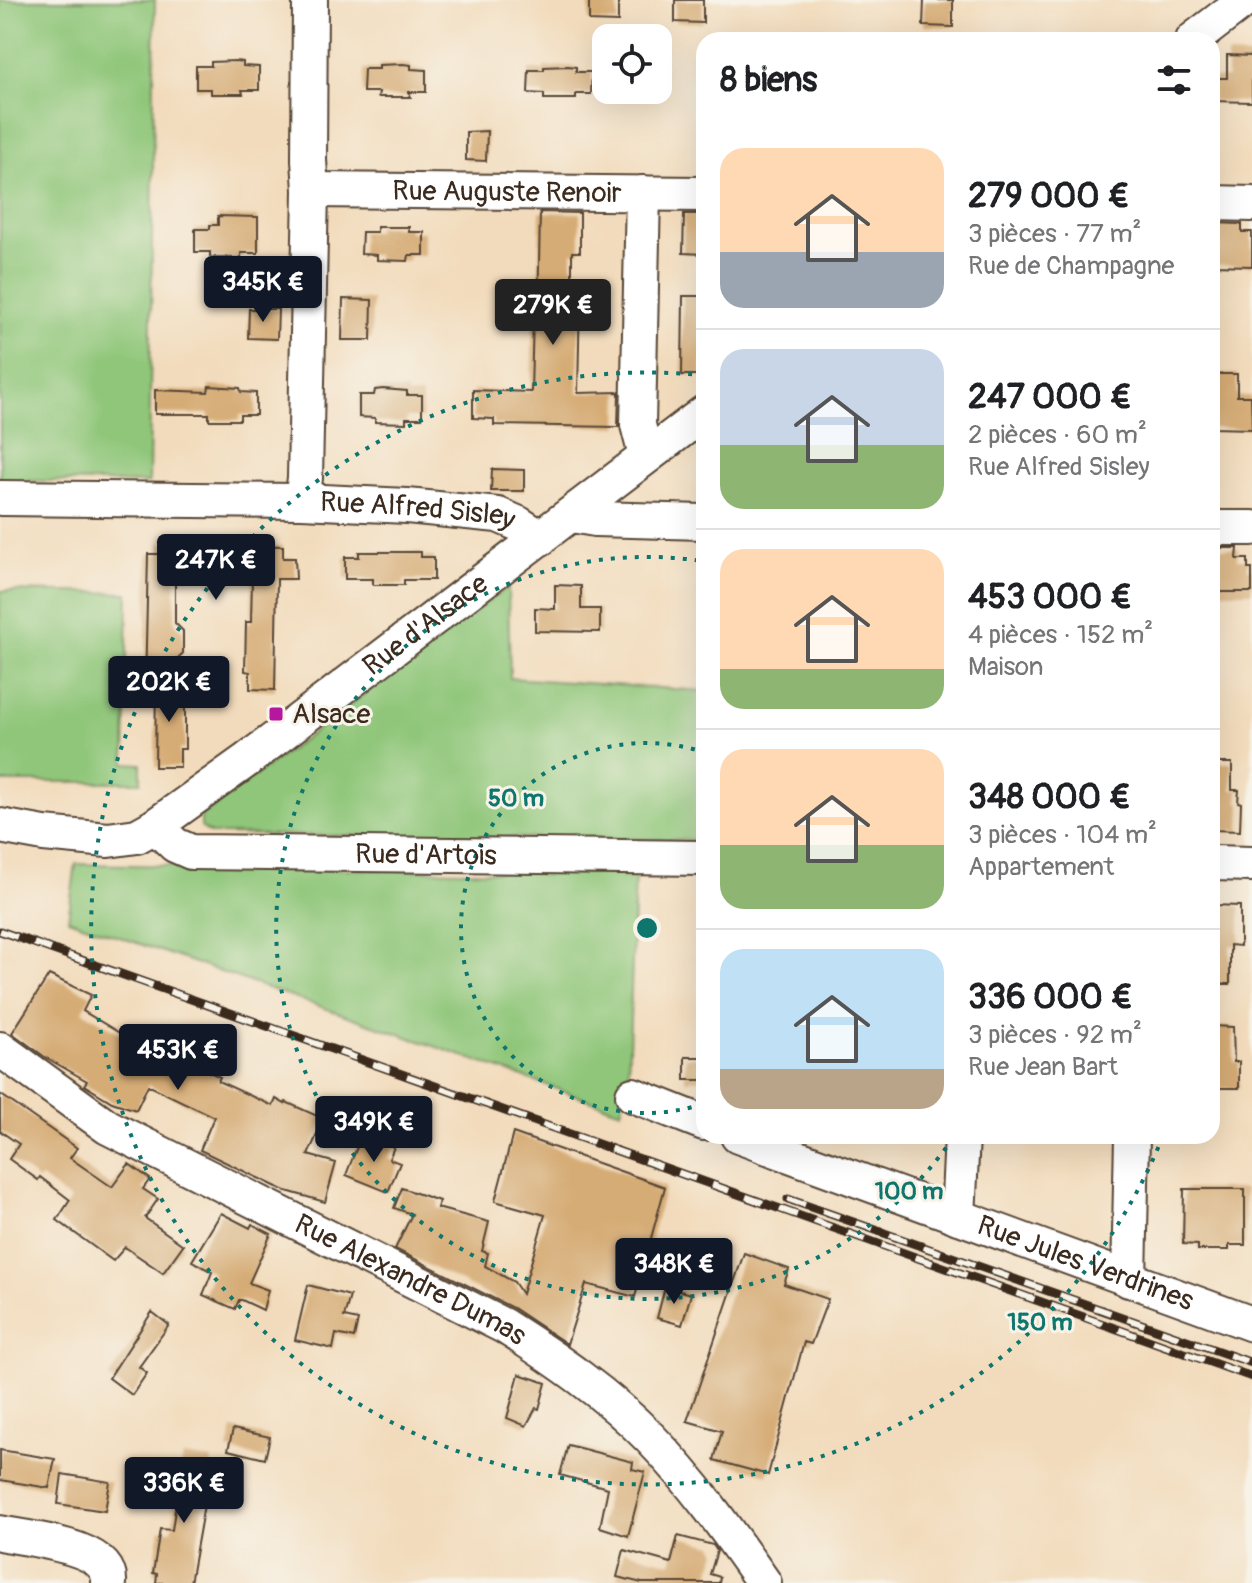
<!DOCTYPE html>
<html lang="fr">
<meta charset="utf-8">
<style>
:root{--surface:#fff;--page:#f6f6f6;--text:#202124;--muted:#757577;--line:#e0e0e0;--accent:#111827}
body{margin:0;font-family:Pangolin,sans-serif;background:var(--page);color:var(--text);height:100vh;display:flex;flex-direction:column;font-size:30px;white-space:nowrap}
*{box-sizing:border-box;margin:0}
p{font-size:26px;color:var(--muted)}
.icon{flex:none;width:44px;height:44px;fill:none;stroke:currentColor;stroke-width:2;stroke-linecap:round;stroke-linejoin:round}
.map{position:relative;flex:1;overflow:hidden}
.side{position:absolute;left:696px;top:32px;width:524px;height:1112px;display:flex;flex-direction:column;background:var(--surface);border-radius:24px;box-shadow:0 8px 32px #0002}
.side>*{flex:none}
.fabs{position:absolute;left:592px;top:24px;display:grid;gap:16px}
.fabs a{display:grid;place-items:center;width:80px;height:80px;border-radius:16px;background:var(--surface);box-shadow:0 8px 32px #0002;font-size:40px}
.price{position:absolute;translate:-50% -68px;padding:0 18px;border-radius:8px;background:var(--accent);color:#fff;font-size:26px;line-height:52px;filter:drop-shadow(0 2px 4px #0008)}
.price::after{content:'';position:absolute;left:50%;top:48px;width:24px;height:18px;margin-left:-12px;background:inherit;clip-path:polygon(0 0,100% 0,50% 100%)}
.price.current{background:#222;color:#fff}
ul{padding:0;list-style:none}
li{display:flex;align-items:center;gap:24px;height:200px;padding:0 24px}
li+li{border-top:2px solid var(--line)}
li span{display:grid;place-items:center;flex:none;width:224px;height:160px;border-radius:24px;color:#555}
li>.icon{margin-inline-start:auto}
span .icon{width:96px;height:96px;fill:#fffc;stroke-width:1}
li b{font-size:34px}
h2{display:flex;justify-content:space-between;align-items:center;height:96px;padding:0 24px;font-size:34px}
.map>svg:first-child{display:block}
</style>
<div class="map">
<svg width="1252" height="1583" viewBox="0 0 1252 1583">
<rect width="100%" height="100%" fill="#f7f3e8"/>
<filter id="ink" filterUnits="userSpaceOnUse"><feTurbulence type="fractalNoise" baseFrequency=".0125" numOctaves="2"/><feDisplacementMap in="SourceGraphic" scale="16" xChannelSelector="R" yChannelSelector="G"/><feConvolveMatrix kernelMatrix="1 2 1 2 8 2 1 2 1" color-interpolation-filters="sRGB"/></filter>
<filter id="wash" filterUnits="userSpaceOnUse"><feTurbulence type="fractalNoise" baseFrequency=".006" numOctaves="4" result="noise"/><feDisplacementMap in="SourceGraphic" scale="32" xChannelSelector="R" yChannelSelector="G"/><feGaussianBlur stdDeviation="1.8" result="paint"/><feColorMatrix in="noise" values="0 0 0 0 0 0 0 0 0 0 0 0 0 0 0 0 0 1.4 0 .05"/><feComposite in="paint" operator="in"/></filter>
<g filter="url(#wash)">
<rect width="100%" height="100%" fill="#f2dbbc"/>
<path fill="#8fc679" stroke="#65784c" stroke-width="2" d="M0 0H155L149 483 0 480Z
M508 587 510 678 704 691V840L211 834 201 827V816Z
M0 591 128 593 125 763 141 764V782H0Z
M76 864 635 874 628 1079 621 1111 68 919Z"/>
<g id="blocks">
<path fill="#d6ac76" d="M589 0H618V22L589 21Z
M675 0H703V23L675 22Z
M924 0H953V27L923 26Z
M1227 55 1252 56V102L1212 101V78H1227Z
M235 61 243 62V66L259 67V90H242L243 94H211V89H196V66H211V62Z
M403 64 411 65V69L426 70V92H409L411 97H378L379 92H363L364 69H379V65Z
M568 66 576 67V72H592L591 94H576V99H544V94L528 93 529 70H544V67Z
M487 131 486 161 466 160V132Z
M540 212 580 213V252H572V295L580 296 578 393 619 392 618 427 494 425V419L473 418V390L531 392 533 316 538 317Z
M684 214H704V254L683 253Z
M218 216 258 217V253H241V258L210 257V252H195V229H210V225H218Z
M1212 223 1242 224V232H1252V266L1212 265Z
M377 227H409V232H424V255H409L408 261 377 260V255L361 254 362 232H377Z
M683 296H704L702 375H682Z
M343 299 372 300 371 340H342Z
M249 309H278L277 339 248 338Z
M1212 374H1237V396H1251L1252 429 1212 428Z
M209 386 240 388 241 392 256 393V415H240V420H209V414H155V390L208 392Z
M383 389 407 391V395H422V418H406V423L375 422V418L359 417V395H374L375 390Z
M492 469 524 470V491H491Z
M160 543 283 546V558H295L296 579H277L275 690 250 689V672L245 671 246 622H251L252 578 175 577V623L183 631V653L145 690 148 554H160Z
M1212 548H1238L1237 559H1248V569H1252V592H1212Z
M359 552H421V557H434V580H404V585H373V579H345V557H359Z
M555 585 581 586V609H600V632L535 631V608L555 609Z
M156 681H181V699H185V749H180V767H155Z
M1212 763H1232V790H1239L1238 802 1241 803 1240 831 1212 830Z
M1212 905 1240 906V946L1230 945V984H1212Z
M49 975 91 995 83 1011 123 1035 124 1031 147 1042 145 1047 179 1062 180 1058 220 1077 218 1081 273 1106 276 1099 285 1104 286 1102 324 1119 308 1155 336 1163 325 1202 283 1190 200 1150 214 1117 148 1085 136 1110 112 1102 84 1085 87 1081 45 1057 12 1033Z
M1212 1026 1233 1027 1234 1062H1239V1088H1212Z
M685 1057H704V1080H685Z
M0 1094 77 1148 70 1158 112 1187 129 1164 150 1179 143 1189 158 1199 145 1218 183 1245 163 1273 125 1247 113 1261 57 1220 70 1200 40 1177 38 1180 9 1159 19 1144 0 1131Z
M513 1133 665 1187 635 1297 586 1284 567 1344 513 1308 395 1249 412 1214 394 1208 402 1188 439 1201 437 1208 489 1222 482 1251 488 1253 485 1266 514 1282 522 1294 545 1215 495 1201Z
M361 1137 394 1147 389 1159 400 1163 388 1192 346 1175Z
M1184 1189H1245V1245H1229V1250H1198V1245L1183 1244Z
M221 1213 250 1228 252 1224 271 1234 249 1283 268 1290 263 1310 242 1300H239L235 1309 203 1295 212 1272 192 1261Z
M744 1253 789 1269 784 1284 828 1299 811 1344 804 1342 768 1475 714 1460 722 1431 687 1421Z
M308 1285 350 1296 344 1317 358 1320 354 1338 336 1334 333 1349 295 1340Z
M665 1287 691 1294 682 1325 657 1318Z
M152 1312 169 1325 139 1367 147 1373 132 1395 109 1378Z
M519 1374 546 1383 539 1409 536 1408 526 1426 507 1418Z
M233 1429 270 1437 265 1459 228 1450Z
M568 1445 633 1462 632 1469 645 1472 628 1536 600 1527 608 1488 560 1475Z
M0 1450 55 1459 49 1488 0 1480Z
M183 1456 212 1460 190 1583H156L157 1574 153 1573 160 1529 172 1530Z
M62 1474 110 1482 105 1511 58 1504Z
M678 1536 713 1545 717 1551 710 1574 720 1577 719 1583H642L617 1577 624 1550 671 1563Z"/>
</g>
</g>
<g filter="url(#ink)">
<use href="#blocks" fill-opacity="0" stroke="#564536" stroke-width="2"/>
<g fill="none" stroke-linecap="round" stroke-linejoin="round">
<g stroke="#564536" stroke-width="38">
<g id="minor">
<path d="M1193 40 1245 0"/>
<path id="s1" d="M311 190 704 194"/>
<path d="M643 193 638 425 646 456"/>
<path d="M1212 203 1252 204"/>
<path id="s2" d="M0 498 302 501 407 506 498 515 519 524 541 538"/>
<path d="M302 501 305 478 311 190 309 160 310 0"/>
<path d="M572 515 595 519 704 522"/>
<path d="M1212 528H1252"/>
<path id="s3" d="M0 826 44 834 108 840 137 836 155 826 247 760 704 413"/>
<path id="s4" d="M155 826 175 845 191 852 704 858"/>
<path d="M1212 863 1252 864"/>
<path id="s5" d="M0 1049 108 1127 504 1326C556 1359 607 1394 650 1438 693 1482 729 1533 764 1583"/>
<path d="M633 1095 704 1123"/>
<path id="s6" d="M738 1136 1252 1324"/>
<path d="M958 1217 962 1136"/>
<path d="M1129 1280 1132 1136"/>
<path d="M0 1533C27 1539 112 1545 109 1583"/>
</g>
</g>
<use href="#minor" stroke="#fff" stroke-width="34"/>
<g stroke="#3b2a1e" stroke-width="9">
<path id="rail" d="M0 931 1252 1377
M788 1199 1252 1363"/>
</g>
<use href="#rail" stroke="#f7f3e8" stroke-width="6" stroke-dasharray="18" stroke-linecap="butt"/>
</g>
</g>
<g fill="none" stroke="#0f766e" stroke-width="4" stroke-dasharray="4 8">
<path d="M703 1104A185 185 0 1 1 703 752"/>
<path d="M953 1138A371 371 0 1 1 702 561"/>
<path d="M1163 1136A556 556 0 1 1 700 375"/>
</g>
<rect fill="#b5179e" stroke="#f7f3e8" stroke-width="3" x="268" y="706" width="16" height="16" rx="4"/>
<g text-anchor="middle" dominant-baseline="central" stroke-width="6" stroke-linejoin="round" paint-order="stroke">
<g font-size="28" fill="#3b2a1e" stroke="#f7f3e8">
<text stroke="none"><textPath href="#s1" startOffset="196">Rue Auguste Renoir</textPath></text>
<text stroke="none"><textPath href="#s2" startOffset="418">Rue Alfred Sisley</textPath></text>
<text stroke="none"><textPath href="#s3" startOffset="496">Rue d'Alsace</textPath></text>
<text stroke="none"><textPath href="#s4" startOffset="280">Rue d'Artois</textPath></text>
<text stroke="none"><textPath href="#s6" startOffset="370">Rue Jules Verdrines</textPath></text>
<text stroke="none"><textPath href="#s5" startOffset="472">Rue Alexandre Dumas</textPath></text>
</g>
<g font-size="28" fill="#3b2a1e" stroke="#f7f3e8" text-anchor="start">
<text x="292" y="714">Alsace</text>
</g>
</g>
<circle cx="647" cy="928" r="12" fill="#0f766e" stroke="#f7f3e8" stroke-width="4"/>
<g font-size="24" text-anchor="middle" font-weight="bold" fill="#0f766e" stroke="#f7f3e8" stroke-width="6" stroke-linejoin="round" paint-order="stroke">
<text x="516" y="806">50 m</text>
<text x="909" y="1199">100 m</text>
<text x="1040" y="1330">150 m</text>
</g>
</svg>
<div class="fabs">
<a><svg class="icon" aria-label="locate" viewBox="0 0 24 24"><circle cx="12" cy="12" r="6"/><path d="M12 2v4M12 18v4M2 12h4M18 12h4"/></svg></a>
</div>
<b class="price" style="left:263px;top:324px">345K €</b>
<b class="price current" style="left:553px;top:347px">279K €</b>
<b class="price" style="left:216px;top:602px">247K €</b>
<b class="price" style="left:169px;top:724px">202K €</b>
<b class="price" style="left:178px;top:1092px">453K €</b>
<b class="price" style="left:374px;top:1164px">349K €</b>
<b class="price" style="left:674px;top:1306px">348K €</b>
<b class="price" style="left:184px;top:1525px">336K €</b>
<section class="side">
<h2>8 biens<svg class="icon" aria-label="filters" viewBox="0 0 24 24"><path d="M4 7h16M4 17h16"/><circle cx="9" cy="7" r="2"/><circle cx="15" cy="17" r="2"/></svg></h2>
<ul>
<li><span style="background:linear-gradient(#ffd9b3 65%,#9aa5b1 0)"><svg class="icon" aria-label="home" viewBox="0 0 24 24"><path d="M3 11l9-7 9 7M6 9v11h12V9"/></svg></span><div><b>279 000 €</b><p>3 pièces · 77 m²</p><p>Rue de Champagne</p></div></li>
<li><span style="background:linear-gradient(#c9d6e8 60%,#8fb573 0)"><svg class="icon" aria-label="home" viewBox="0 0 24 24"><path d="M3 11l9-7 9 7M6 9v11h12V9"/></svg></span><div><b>247 000 €</b><p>2 pièces · 60 m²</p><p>Rue Alfred Sisley</p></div></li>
<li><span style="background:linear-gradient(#ffd9b3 75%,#8fb573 0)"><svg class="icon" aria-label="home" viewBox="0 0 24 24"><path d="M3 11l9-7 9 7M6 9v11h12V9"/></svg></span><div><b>453 000 €</b><p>4 pièces · 152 m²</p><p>Maison</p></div></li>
<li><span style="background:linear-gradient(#ffd9b3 60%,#8fb573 0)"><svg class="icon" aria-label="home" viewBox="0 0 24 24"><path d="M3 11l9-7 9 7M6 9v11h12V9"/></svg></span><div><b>348 000 €</b><p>3 pièces · 104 m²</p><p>Appartement</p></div></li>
<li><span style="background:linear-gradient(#bfe0f5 75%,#b9a48a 0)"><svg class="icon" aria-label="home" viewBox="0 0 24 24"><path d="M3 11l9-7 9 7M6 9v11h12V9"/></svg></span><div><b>336 000 €</b><p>3 pièces · 92 m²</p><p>Rue Jean Bart</p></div></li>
</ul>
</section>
</div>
